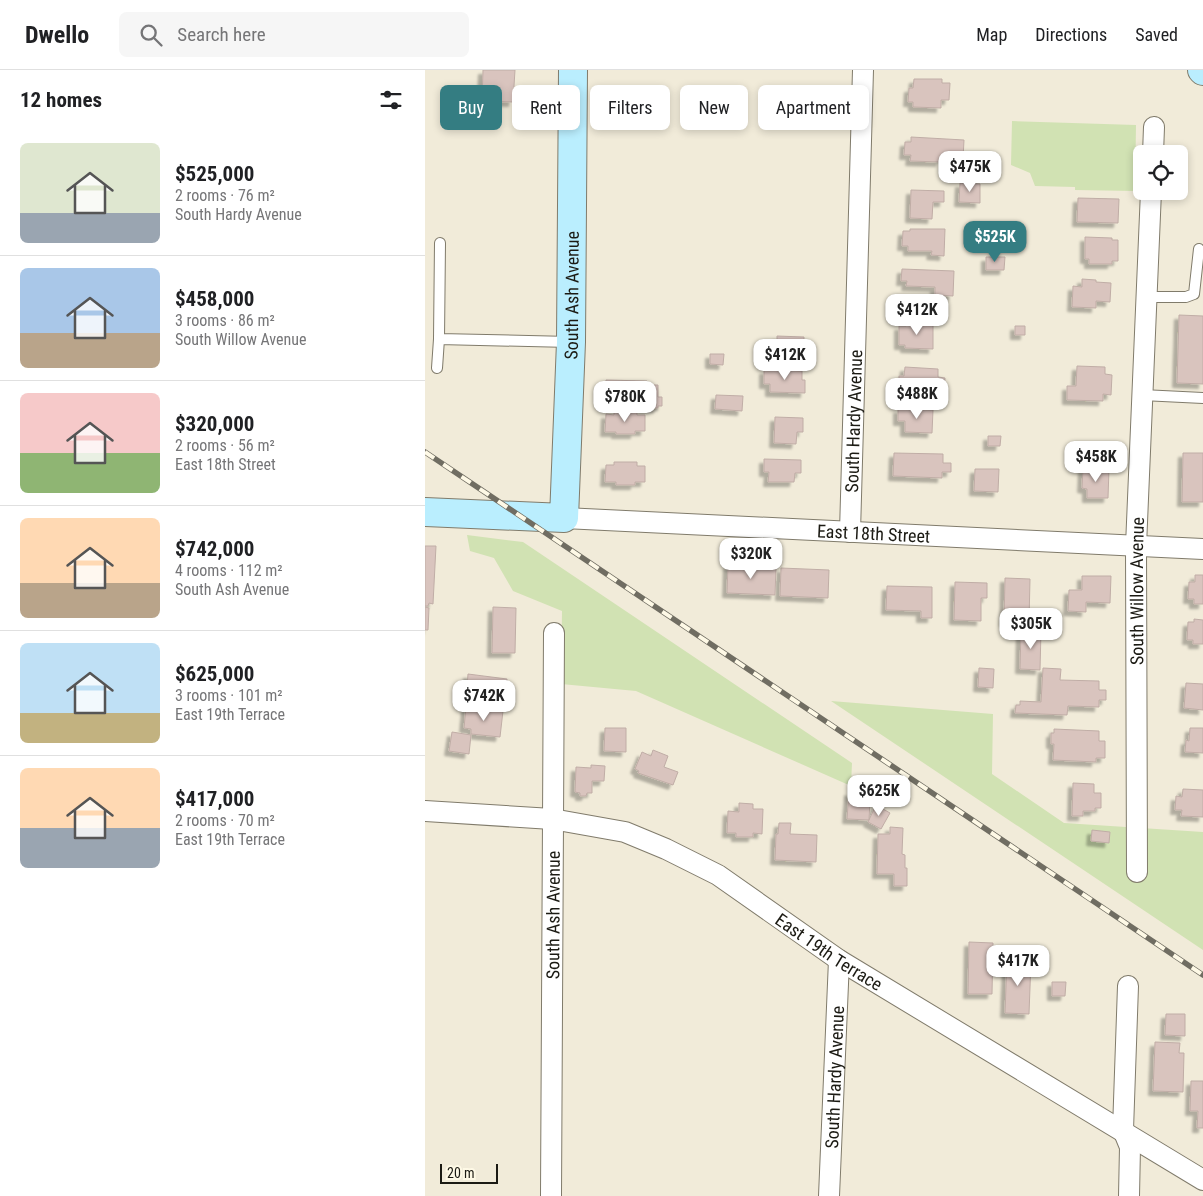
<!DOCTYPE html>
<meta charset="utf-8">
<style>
:root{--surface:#fff;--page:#f6f6f6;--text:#202124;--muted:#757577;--line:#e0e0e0;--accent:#347d82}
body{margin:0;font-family:"Roboto Condensed",sans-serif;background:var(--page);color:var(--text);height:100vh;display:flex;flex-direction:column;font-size:19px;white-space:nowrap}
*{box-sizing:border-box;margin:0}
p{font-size:16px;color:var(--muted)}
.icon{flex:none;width:28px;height:28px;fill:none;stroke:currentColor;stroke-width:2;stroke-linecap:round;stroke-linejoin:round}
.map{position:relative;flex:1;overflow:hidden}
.drawer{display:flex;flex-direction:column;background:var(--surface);width:425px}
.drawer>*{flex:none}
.guide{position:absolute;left:15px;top:15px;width:475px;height:45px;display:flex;gap:10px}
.buttons{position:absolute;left:708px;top:75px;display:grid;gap:10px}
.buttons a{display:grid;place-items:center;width:55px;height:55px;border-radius:8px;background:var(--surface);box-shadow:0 2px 8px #0003;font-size:25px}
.scale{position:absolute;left:15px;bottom:12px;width:58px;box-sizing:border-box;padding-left:5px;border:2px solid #1b1a13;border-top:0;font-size:14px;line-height:18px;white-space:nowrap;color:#1b1a13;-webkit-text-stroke:4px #fef9e6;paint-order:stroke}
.price{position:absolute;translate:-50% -42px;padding:0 11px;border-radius:10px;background:#fff;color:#222;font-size:16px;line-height:32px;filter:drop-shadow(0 1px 2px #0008)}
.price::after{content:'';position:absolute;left:50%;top:30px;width:15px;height:11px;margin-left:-8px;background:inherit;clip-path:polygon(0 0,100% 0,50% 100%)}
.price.current{background:var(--accent);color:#fff}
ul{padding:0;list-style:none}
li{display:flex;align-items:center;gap:15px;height:125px;padding:0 20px}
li+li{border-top:1px solid var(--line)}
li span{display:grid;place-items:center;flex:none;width:140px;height:100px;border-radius:8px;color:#555}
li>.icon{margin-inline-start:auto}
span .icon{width:60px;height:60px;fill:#fffc;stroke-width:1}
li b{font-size:21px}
h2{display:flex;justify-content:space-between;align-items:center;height:60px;padding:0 20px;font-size:21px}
.pill{padding:0 18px;border-radius:8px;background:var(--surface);box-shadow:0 2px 8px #0003;font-size:18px;line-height:45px}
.pill.current{background:var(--accent);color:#fff}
header{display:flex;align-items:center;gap:30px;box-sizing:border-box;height:70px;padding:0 25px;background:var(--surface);border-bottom:1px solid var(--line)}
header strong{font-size:24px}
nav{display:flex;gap:28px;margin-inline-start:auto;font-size:18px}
.search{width:350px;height:45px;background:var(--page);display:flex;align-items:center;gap:12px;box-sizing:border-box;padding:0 18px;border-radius:8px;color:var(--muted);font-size:19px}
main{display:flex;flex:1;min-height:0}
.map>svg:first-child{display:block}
</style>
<header>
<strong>Dwello</strong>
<div class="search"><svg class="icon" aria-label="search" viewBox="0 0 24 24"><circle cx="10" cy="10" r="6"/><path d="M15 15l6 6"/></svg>Search here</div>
<nav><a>Map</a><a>Directions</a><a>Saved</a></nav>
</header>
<main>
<section class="drawer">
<h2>12 homes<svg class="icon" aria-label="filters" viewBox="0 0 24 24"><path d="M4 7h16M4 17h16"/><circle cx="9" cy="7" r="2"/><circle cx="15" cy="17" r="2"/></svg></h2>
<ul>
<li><span style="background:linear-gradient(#dfe7d0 70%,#9aa5b1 0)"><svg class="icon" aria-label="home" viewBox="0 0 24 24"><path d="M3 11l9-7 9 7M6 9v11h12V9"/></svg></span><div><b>$525,000</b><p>2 rooms · 76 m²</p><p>South Hardy Avenue</p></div></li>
<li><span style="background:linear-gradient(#a9c7e8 65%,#b9a48a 0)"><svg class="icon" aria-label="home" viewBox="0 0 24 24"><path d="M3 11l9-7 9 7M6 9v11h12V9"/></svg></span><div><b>$458,000</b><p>3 rooms · 86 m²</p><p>South Willow Avenue</p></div></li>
<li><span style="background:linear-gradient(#f6c9c9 60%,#8fb573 0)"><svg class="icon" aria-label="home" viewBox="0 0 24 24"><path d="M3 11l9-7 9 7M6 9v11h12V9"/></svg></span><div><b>$320,000</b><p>2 rooms · 56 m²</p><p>East 18th Street</p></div></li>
<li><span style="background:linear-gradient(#ffd9b3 65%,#b9a48a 0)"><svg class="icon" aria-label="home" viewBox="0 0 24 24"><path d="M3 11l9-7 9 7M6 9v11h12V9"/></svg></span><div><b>$742,000</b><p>4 rooms · 112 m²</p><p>South Ash Avenue</p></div></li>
<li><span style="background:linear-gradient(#bfe0f5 70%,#c2b280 0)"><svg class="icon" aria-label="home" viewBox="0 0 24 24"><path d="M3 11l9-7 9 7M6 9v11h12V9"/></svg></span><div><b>$625,000</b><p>3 rooms · 101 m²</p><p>East 19th Terrace</p></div></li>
<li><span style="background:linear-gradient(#ffd9b3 60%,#9aa5b1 0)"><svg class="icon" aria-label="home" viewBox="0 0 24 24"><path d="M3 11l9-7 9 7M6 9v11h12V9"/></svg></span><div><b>$417,000</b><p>2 rooms · 70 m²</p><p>East 19th Terrace</p></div></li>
</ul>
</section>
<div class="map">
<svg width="778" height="1126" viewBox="0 0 778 1126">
<defs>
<filter id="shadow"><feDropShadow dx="-4.5" dy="4.5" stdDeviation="1" flood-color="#0004"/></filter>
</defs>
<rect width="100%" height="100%" fill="#f1ebd9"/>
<path fill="#d1e2b3" d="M587 51 711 55 710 121 650 120V117L610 116 605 103 586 95Z
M42 465 98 472 427 693 426 716 211 621 136 614 137 541 88 521 69 488 45 481Z
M406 631 568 644 567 704 639 753 778 762V880Z"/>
<path fill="#d9c4be" stroke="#c0ada6" filter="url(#shadow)" d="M58 0H90L88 32 57 31Z
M489 9H517V13H525L524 30H516V38L488 37V32H483L484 18H488Z
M486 67 539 70 538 89 516 88 515 92 485 91 486 85H479L480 72H486Z
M535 113 555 114V133L534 132Z
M486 120 519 121V132H508L507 149 485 148Z
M653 128 694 129 693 153 652 152Z
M485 159H520L519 186 506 185 507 181H483V176H477L478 161H485Z
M660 167 687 168V170H693V191H687V194H664V189H660Z
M561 187H580L579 200H561Z
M477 199 529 201 528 226 510 225V217L481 216 482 211H476Z
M657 209 671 210V212L686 213 685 232 671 231V238L647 237 648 216 657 217Z
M754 245 778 246V314L752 313Z
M481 253 508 254V279L480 278V275H474V256H481Z
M590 256H600V265H590Z
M352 266 379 267 378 294 344 293V279H352Z
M285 284H299L298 295 285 294Z
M652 296 680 297V304L687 305 686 325 678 324V331L642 330V316H651Z
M480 297 513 299V307L520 308 519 322 474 321V306H479Z
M339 300 377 301V310H380V323L345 322V314H339Z
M181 310 222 311V315H233V327H237V336H233V338H217V335L181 334Z
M291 325 318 326 317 341 290 339Z
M473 339 508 340 507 363 480 362V351H473Z
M189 341 212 342V345H220V361H210V364H191V362H180L181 344 189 345Z
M350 347 378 348V362H372L371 374 349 373Z
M563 366H576L575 376H563Z
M469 383 518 384V393H526V402H517V408L468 406Z
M758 383H778V432H757Z
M339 389 376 390V403H370L369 412H343L344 402H339Z
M189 392H212V396H220V412H210V415H191V412H180L181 395H189Z
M658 398 684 399 683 428H662V419L657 418Z
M550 399H574L573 422 549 421Z
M0 476H11L8 534 4 533 3 536H0Z
M303 495 351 498 350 525 302 523Z
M356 498 404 500 403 528 355 526Z
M770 505H778V534H769V529H763L764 512H770Z
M657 506H686L685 533 661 532V542L643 541 644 520H657Z
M580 508 605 509 604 552H579Z
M530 512 562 513V528H556V551L529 550Z
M462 516 507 517V548H496V541L461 540Z
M0 537 4 538 3 560H0Z
M68 537 91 538 90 583H67Z
M769 549 778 550V574H768V570H762L763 552H769Z
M596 560 616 561 615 600 595 599Z
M554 598 569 599 568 618 553 617Z
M618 598 636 599 635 610 674 611V620H681V630H674V637L643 636 642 645 590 643 591 635H595V631L616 632Z
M43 604 82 609 81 623 42 616Z
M761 613 778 614V640L759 638Z
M41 637 78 641 75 667 46 664V659L39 658Z
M180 658H201V682L179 681Z
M765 658H778V683L760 682 761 670 764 671Z
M629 659 674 661V671H680V688H671V692L628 690 629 674H626V663H629Z
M27 662 46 665 44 684 24 681Z
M228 680 243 686 239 697 253 702 248 715 213 703 214 701 210 699 217 682 226 686Z
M166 695 180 696 179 711H167V723H162L161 726H155V723L150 722 151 697 166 698Z
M648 713 669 714V723H676V738H670V741H658V746H647Z
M758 719 778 720V747L756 746 757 740H750L751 726 757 727Z
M424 721 445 731 444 750 422 749Z
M314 733 328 734V739H338L337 764 328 763V767H311V763H302L303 741 314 742Z
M451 735 465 743 456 759 443 752Z
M354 753H366L365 764 392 765 391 792 350 790 351 764H353Z
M465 757 478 758 477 784 480 785V798H482V816H469V804H452L453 764H465Z
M667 760 685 762 684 773 666 771Z
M544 872 568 873 567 924H543Z
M582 890 606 891 604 944 580 943Z
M627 912H641L640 926H627Z
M741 944H760V966L740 965Z
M730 972 755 973 754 983H759L758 1022 728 1021Z
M766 1011H778V1058H772L773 1041H765Z"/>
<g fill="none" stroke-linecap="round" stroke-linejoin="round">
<g stroke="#807b6b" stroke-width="12">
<path id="lane" d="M15 173 14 269 145 272
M721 227H761L769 224 774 179
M12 298 14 269
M717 325 778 328"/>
</g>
<g stroke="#807b6b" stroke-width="22">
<g id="street">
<path d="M728 84 729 57"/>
<path id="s1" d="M139 448 778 479"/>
<path id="s2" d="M425 462 438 0"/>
<path id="s3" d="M0 741 127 749 200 762 241 779 293 805 414 890 778 1110"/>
<path id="s4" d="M712 802 711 476 726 121"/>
<path d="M703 916 698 1060 705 1077 704 1126"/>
<path id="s5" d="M126 1126 129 563"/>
<path id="s6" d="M404 1126 414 890"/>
</g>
</g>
<g stroke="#807b6b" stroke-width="30">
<g id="secondary">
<path d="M777 0 778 1"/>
<path id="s7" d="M0 442 139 448 146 272 148 0"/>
</g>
</g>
<use href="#lane" stroke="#fff" stroke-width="10"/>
<use href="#street" stroke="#fff" stroke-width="20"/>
<use href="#secondary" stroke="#baeefe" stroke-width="28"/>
<g stroke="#706d62" stroke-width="5.5">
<path id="rail" d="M0 382 778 905"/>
</g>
<use href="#rail" stroke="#fef9e6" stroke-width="4" stroke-dasharray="11" stroke-linecap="butt"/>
</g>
<g text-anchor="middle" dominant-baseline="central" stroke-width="5" stroke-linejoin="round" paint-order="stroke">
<g font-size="18" fill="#1b1a13" stroke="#fef9e6">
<text stroke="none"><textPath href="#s7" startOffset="362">South Ash Avenue</textPath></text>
<text stroke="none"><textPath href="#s2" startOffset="111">South Hardy Avenue</textPath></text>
<text stroke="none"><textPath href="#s1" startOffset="310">East 18th Street</textPath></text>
<text stroke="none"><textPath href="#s4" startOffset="281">South Willow Avenue</textPath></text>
<text stroke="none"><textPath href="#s5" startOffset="281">South Ash Avenue</textPath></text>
<text stroke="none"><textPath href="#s3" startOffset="439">East 19th Terrace</textPath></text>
<text stroke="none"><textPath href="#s6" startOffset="119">South Hardy Avenue</textPath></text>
</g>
</g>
</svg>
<div class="buttons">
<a><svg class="icon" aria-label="locate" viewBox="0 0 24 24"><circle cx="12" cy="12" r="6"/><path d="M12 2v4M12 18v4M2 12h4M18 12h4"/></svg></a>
</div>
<div class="scale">20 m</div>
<b class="price" style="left:545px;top:123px">$475K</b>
<b class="price current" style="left:570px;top:193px">$525K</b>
<b class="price" style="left:492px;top:266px">$412K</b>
<b class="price" style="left:360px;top:311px">$412K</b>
<b class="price" style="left:492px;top:350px">$488K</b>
<b class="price" style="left:200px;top:353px">$780K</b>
<b class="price" style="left:671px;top:413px">$458K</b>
<b class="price" style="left:326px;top:510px">$320K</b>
<b class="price" style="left:606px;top:580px">$305K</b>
<b class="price" style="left:59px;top:652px">$742K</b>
<b class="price" style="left:454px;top:747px">$625K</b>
<b class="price" style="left:593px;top:917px">$417K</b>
<div class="guide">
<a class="pill current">Buy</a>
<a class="pill">Rent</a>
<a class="pill">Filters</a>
<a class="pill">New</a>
<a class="pill">Apartment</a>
</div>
</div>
</main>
